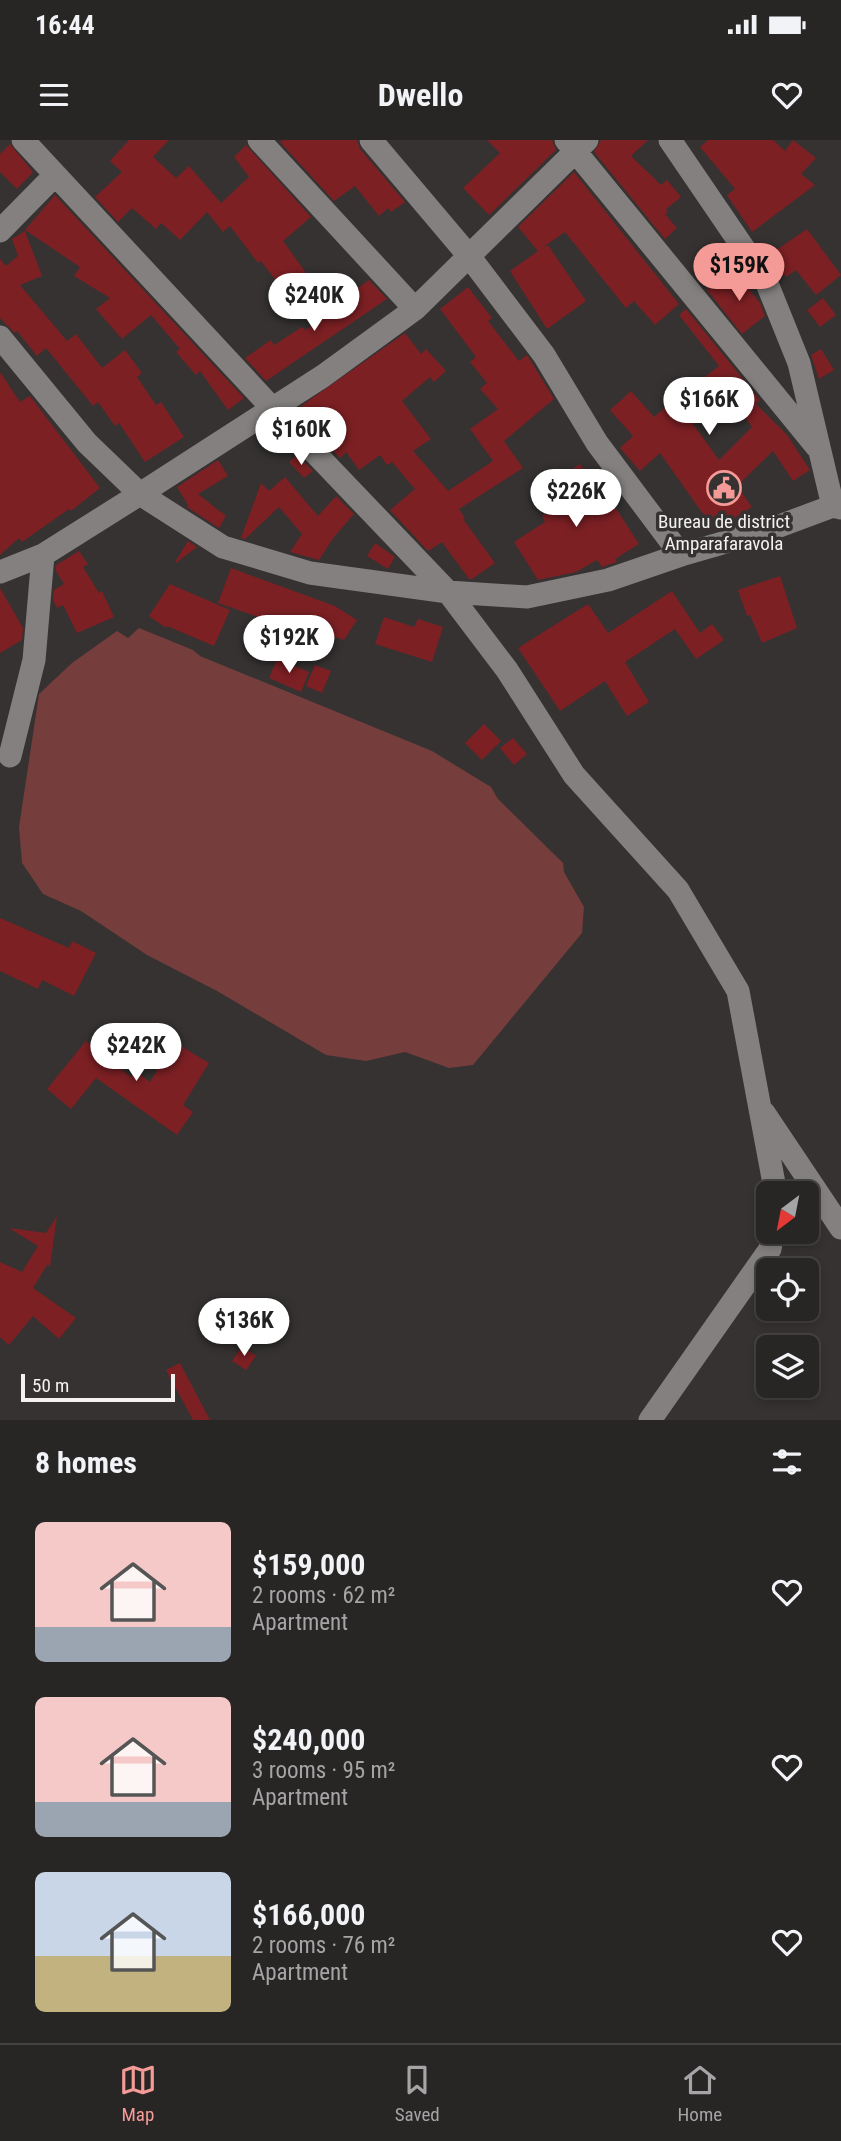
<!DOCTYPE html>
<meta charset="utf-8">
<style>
:root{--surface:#282625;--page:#343232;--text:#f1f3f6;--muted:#a5a5a7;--line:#444342;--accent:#f59b97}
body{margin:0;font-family:"Roboto Condensed",sans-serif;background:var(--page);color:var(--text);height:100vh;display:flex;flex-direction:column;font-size:26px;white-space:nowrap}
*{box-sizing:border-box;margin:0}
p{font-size:23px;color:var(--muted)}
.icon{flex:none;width:38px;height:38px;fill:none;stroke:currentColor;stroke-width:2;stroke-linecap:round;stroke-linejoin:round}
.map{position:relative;height:1280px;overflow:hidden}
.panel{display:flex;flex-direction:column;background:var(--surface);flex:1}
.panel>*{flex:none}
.needle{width:46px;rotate:212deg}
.buttons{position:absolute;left:756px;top:1041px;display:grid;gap:14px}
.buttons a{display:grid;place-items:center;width:63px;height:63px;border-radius:10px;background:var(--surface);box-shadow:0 4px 10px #0003,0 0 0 2px var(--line);font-size:35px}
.scale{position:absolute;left:21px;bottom:18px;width:154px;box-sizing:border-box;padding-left:7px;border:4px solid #f3f1f1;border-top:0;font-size:19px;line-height:24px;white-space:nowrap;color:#f3f1f1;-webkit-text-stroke:5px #353231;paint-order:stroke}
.price{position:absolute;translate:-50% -60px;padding:0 16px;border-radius:24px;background:#fff;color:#222;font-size:23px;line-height:46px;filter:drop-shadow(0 2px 4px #0008)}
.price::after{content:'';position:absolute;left:50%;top:42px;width:21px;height:16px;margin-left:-10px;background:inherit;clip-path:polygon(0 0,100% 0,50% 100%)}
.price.active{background:var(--accent);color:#111}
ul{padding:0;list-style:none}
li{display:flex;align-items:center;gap:21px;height:175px;padding:0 35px}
li span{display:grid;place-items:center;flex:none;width:196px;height:140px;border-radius:10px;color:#555}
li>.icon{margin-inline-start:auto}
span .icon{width:84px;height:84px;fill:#fffc;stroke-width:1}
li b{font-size:30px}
h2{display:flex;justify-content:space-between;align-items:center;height:84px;padding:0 35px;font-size:30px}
.status{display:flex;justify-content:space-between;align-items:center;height:49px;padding:0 35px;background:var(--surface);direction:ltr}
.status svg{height:19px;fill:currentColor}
header{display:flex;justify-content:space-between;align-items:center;height:91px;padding:0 35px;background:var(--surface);font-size:32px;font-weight:700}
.dock{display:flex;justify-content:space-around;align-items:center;height:98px;border-top:2px solid var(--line);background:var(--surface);font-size:19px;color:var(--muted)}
.dock a{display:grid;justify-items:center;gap:4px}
.dock .active{color:var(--accent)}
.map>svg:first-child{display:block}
</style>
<div class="status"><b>16:44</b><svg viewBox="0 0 49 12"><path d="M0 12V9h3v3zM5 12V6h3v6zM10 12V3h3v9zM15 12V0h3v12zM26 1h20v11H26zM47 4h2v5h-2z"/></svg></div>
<header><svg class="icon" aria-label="menu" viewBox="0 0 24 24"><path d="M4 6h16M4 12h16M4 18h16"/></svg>Dwello<svg class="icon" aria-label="heart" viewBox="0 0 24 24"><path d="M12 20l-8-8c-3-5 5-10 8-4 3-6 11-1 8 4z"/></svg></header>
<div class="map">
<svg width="841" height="1280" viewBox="0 0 841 1280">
<rect width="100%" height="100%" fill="#353231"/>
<path fill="#753d3b" d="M139 488 193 510 200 516 432 611 491 647 498 659 563 723 564 732 584 767 582 793 473 925 449 928 405 912 366 921 326 915 217 851 147 815 81 771 43 754 22 723 19 687 39 554 72 523 117 491 128 498Z"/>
<path fill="#7d2024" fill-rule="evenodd" d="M129 0H169L153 17 176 38 189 26 221 63 249 37 234 17 246 5 311 77 283 101 309 137 286 154 261 121 258 123 230 86 223 92 207 72 180 100 161 83 156 89 132 68 118 82 95 57 122 32 110 21Z
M283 0H357L360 9 405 62 391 72 388 68 379 76 355 46 334 61 280 2Z
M487 0H552L556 10 489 75 463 48 500 13Z
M601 0H648L631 16 661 45 667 40 681 57 666 69 668 72 665 74 677 88 665 99 594 12Z
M708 0H773L785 11 793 0 816 18 801 34 815 45 752 92 727 55 735 49 700 7Z
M10 4 33 32 17 49 0 32V14Z
M574 32 679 164 655 185 634 161 626 168 565 92 542 108 548 105 586 161 547 189 510 131 538 111 518 87Z
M55 55 244 258 228 270 200 231 196 235 176 212 180 209 151 175 122 199 96 169 110 158 74 136 80 127 25 90Z
M807 89 841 135 816 155 796 130 786 137 777 125 774 128 766 117Z
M25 91 42 136 20 145 67 201 76 194 102 228 125 210 142 233 137 237 156 265 161 262 184 297 145 322 119 283 115 286 98 262 93 266 46 208 37 216 17 191 15 193 0 178V119L6 126 18 116 12 99Z
M743 133 752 145 748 148 760 163 765 176 742 194 707 150 715 143 719 149Z
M369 140 387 159 266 241 245 218 271 200 274 205 302 187 305 190 351 159 348 155Z
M468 147 492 178 488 181 519 221 527 215 554 259 504 301 523 328 459 369 465 378 463 379 495 423 472 439H469L442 402 428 411 390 370 415 349 392 322 387 325 380 315 359 330 346 312 340 318 318 295 332 282 327 275 309 286 294 271 405 193 421 214 426 209 446 231 434 242 430 237 402 261 431 299 413 311 448 351 493 321 470 289 498 269 480 249 487 243 470 222 476 217 440 169Z
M823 158 836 175 820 187 807 170Z
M686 169 760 260 756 264 787 295 810 330 793 341 773 311 737 346 752 367 715 391 660 313 640 331 620 308 633 296 610 270 631 251 654 277 687 249 688 250 719 226 679 175ZM728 253 752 287 719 320 693 284Z
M821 209 834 230 819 239 811 215Z
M0 232 20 262 30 256 100 348 71 371 69 369 22 402 19 398 0 415Z
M297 315 313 331 304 338 289 322Z
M218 320 228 336 198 354 226 376 219 388 187 367 188 365 177 347Z
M580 324 594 345 599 342 639 404 615 419 617 422 602 427 597 420 576 432 538 440 514 402 545 382 542 376 554 369 541 350Z
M285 337 318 376 336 356 354 374 334 397 319 420 290 412 302 394 279 367 245 399 241 398 261 343 269 351Z
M188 401 197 407 176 423 175 422Z
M375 403 395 417 388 429 367 416Z
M79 411 88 424 83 427 99 453 102 451 114 477 77 493 63 465 57 468 53 460 54 450 64 444 56 431V425Z
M231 428 335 466 357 480 344 500 273 478 272 482 218 463Z
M780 436 797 488 762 503 750 475 747 476 738 450Z
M170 444 230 470 214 506 167 486 166 488 149 476Z
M0 448 23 488 22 500 0 513Z
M672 451 700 493 712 484 724 500 696 519 675 489 625 522 649 562 627 576 605 541 560 571 518 508 588 464 608 493Z
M384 477 414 487 418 479 443 487 432 522 375 504Z
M277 519 309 532 301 552 269 538Z
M315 525 331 531 322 553 306 546Z
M484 584 501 601 482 620 465 603Z
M513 598 527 614 514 625 500 608Z
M0 778 69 808 72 801 96 813 74 856 42 840 38 849 0 831Z
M86 901 131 937 135 931 150 942 174 902 209 923 183 965 193 972 177 995 96 938 71 969 47 949Z
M57 1076 50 1126 47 1125 33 1148 76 1178 59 1199 33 1176 9 1205 0 1197V1122L22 1132 38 1106 9 1088 46 1093Z
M242 1206 256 1216 246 1230 232 1221Z
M180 1223 210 1280H193L166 1230Z"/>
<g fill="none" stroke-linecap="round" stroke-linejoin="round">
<path stroke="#848080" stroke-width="23" d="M23 0 273 269 448 452 507 530 574 635 678 750 738 851 776 1054
M259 0 415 169
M371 0 469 116 544 215 597 303 681 415
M566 0 816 306
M670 0 766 141 799 223 833 366
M0 91 55 35
M0 197 87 303 140 354 223 407 310 433 448 452 527 457 608 440 681 415 774 388 833 366 841 368
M0 432 43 415 140 354 323 236 415 169 587 0
M10 616 34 520 43 415
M764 973 841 1088
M650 1280 770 1109 773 1092"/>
</g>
<defs>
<g id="civic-ring" transform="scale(1.75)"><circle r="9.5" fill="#353231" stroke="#f59b97" stroke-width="1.5"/><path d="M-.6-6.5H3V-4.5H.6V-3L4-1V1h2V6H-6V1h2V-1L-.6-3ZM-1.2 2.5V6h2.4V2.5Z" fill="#f59b97"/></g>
</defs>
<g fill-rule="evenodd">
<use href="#civic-ring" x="724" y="348"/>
</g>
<g text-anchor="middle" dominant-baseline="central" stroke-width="7" stroke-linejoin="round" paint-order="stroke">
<g font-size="19" fill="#f3f1f1" stroke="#353231">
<text x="724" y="381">Bureau de district<tspan x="724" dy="22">Amparafaravola</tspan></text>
</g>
</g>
</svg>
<div class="buttons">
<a><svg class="needle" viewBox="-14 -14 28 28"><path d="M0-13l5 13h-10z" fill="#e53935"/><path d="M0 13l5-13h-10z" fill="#a5a5a7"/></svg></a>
<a><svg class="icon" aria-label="locate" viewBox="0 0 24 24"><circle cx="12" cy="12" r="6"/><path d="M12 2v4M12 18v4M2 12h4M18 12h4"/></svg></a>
<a><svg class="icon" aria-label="layers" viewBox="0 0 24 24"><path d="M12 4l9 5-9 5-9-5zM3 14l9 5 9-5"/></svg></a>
</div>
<div class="scale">50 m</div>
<b class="price active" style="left:739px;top:163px">$159K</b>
<b class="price" style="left:314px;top:193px">$240K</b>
<b class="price" style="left:709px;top:297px">$166K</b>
<b class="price" style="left:301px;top:327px">$160K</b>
<b class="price" style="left:576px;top:389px">$226K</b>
<b class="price" style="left:289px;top:535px">$192K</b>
<b class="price" style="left:136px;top:943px">$242K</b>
<b class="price" style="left:244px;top:1218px">$136K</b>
</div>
<section class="panel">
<h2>8 homes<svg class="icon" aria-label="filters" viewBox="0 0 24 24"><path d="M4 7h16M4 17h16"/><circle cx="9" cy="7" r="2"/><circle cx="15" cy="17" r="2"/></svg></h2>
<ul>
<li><span style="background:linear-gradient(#f6c9c9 75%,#9aa5b1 0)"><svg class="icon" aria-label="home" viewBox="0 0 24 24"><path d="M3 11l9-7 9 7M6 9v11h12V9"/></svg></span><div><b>$159,000</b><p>2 rooms · 62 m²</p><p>Apartment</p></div><svg class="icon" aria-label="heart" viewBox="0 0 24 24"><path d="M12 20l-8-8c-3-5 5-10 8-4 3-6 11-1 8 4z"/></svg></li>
<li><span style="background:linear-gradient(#f6c9c9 75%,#9aa5b1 0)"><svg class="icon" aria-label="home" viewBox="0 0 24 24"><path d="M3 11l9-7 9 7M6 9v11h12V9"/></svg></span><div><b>$240,000</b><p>3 rooms · 95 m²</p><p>Apartment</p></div><svg class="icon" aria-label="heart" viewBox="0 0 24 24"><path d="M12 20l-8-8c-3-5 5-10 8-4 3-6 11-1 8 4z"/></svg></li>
<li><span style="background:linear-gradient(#c9d6e8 60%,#c2b280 0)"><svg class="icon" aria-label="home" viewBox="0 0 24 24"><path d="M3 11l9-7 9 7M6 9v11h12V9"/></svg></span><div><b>$166,000</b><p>2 rooms · 76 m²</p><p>Apartment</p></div><svg class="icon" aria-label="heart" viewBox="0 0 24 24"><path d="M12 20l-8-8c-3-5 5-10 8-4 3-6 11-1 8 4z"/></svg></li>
</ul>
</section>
<nav class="dock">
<a class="active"><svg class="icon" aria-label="map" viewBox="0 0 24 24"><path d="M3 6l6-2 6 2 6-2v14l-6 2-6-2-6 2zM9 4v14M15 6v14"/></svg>Map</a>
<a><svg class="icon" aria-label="saved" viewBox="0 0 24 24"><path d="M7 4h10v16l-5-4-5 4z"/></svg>Saved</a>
<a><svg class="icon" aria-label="home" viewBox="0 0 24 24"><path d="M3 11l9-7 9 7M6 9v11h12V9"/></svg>Home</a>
</nav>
